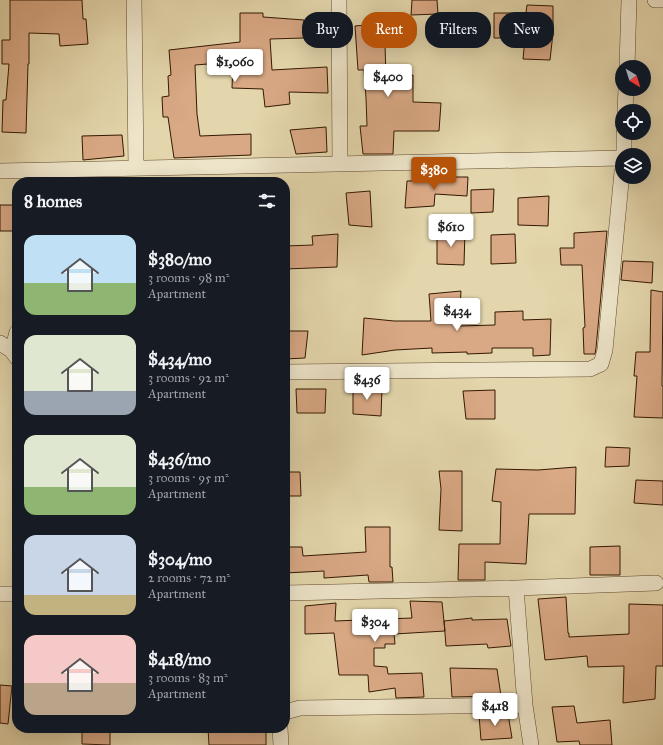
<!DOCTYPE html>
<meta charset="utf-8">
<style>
:root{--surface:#171b24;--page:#20242c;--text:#f1f3f6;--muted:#9ea1a6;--accent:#b45309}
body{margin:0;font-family:"IM FELL Great Primer",serif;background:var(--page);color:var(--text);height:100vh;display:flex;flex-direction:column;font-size:15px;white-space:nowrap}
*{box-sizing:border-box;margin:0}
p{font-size:13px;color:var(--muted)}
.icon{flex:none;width:22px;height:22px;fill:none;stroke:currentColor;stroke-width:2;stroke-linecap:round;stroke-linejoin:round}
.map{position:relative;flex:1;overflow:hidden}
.details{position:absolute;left:12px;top:177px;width:278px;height:556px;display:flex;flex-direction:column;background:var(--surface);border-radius:16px;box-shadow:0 4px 16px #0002}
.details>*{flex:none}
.hud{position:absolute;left:302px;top:12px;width:301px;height:36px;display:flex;gap:8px}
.needle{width:26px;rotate:142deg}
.buttons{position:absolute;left:615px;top:60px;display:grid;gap:8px}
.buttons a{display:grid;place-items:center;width:36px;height:36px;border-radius:50%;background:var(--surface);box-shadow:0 4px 16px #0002;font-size:20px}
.price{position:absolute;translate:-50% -34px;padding:0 9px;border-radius:4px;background:#fff;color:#222;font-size:13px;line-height:26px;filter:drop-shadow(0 1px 2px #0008)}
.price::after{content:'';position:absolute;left:50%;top:24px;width:12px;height:9px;margin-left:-6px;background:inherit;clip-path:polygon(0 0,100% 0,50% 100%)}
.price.on{background:var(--accent);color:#fff}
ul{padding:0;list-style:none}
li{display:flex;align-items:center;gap:12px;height:100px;padding:0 12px}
li span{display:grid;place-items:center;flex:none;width:112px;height:80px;border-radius:12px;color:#555}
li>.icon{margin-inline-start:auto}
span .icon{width:48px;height:48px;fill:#fffc;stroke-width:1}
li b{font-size:17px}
h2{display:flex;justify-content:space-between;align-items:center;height:48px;padding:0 12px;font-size:17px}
.tag{padding:0 14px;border-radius:16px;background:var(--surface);box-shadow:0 4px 16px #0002;font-size:14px;line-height:36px}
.tag.on{background:var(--accent);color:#fff}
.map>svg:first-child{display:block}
</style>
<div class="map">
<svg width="663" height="745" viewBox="0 0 663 745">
<rect width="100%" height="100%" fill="#e4d6ac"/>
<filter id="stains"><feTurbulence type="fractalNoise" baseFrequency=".005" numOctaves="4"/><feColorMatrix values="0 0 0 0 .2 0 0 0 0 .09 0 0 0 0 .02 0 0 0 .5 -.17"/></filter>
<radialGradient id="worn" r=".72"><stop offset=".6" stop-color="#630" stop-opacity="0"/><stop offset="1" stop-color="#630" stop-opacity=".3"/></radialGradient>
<path fill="#d9a985" stroke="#341802" d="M10 0H82L83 19H86L88 44 60 46 59 34 29 33V64H28L26 133 2 132 3 100H6L9 64H2V40H10Z
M412 0H437L438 14 411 15Z
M527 5 553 6V33L550 60 523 59 525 38H494V13H526Z
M240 13H263V17L304 20V38L270 39 272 70 327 67 328 93 289 92 290 104 265 107 263 89 232 88 233 62 195 65 197 114 200 136 251 134V155L174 158 168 117H163L162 97 169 96 168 76 171 75 169 50 240 42Z
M379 24 380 45H385L386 78 413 75V102L441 103 439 131H394L393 154H363L360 126H367L366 98 364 70H358L355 26Z
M326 127 327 152 296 154 290 130Z
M122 135 124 156 83 160 82 136Z
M446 177H468L467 196 435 194 434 206 405 208 407 181 446 180Z
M494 189 493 212 471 213V190Z
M370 191 372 227 349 225 346 193Z
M549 196 548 226 518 225V198Z
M0 205H13V231H0Z
M437 231H465L464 265 437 264Z
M607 231 596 348 595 354H584L583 328 585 327 582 265H561L560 248H574V233Z
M338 234 337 267 285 269V246L313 245 312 236Z
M515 234 516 263 491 264V235Z
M623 261 653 262 652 283 621 280Z
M651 290 663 292 662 386H663V418L634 417 637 376H634L636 352H650Z
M461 291 459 326 495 325V312L523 311V320L551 319 550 355 533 356V348H492V353L467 354V352L432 353V348L395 350 362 355 364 318 394 321H431L429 294Z
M285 331H308L305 358 285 359Z
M353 388H382L381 416 353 414Z
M296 389H326L325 413H297Z
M495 390V419H466L463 391Z
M606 447 630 448 629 466 605 467Z
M576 467 575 514H529L526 564 485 562V580H458L459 544H500L501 502 492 501 496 469 538 470Z
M439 471H462V531L439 530 441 489Z
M285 472H300L301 496H285Z
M636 480 663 481V505L634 503Z
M365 527H390V567H392L393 582H369L368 575 324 578V571L285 573V547H302L303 556 366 552Z
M620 546V575H590V547Z
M566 597 568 633H569V637L629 634V604L663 605V666H656L655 699 623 703 624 666 588 667 587 656 545 660 538 599Z
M410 601 442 602 445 631 394 634 395 644H385V648H374V666L387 667 388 674 422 673 424 697 396 698 395 688 369 692 368 675H339L334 633 305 634V606L336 603 335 621 412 618Z
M472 618V620L507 619 511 646 488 648 487 644 446 646 444 621Z
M450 668 497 669 501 696 452 697Z
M0 685 12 686 8 724 0 723Z
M574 706 577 723 610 720 612 745H580L579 741 557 742 552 707Z
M508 714 512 738 481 740 479 715Z
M82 728H110V745L82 744Z
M208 728H266V745H209Z"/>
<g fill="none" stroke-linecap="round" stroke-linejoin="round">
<g stroke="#60482c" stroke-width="16">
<path id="minor" d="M134 0 136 168
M339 0 340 164
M655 0H663
M627 67 629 0
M625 111 626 89
M624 155V133
M0 171 622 158
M0 343 11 350 17 358
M11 350 15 340 17 332
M285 372 590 369 601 364 605 350 622 172
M516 588 525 705 531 745
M285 593 516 588 656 583
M0 594H17
M285 712 300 708 525 705
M280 728 281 745"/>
</g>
<use href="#minor" stroke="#ede4c9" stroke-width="15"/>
</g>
<rect width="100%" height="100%" filter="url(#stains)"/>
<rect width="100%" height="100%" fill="url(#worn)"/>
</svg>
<div class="buttons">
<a><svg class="needle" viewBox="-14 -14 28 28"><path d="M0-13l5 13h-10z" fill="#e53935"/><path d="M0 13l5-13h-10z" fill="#9ea1a6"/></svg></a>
<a><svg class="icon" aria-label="locate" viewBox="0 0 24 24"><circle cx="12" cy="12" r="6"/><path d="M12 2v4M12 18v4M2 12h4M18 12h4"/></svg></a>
<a><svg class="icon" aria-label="layers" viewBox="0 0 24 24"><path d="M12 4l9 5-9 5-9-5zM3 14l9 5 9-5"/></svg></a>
</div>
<b class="price" style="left:235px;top:83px">$1,060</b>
<b class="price" style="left:388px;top:98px">$400</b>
<b class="price on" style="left:434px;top:191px">$380</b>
<b class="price" style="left:451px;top:248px">$610</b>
<b class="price" style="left:457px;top:332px">$434</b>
<b class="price" style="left:367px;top:401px">$436</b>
<b class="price" style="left:375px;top:643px">$304</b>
<b class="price" style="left:495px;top:727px">$418</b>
<div class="hud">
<a class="tag">Buy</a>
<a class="tag on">Rent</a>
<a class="tag">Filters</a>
<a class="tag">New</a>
</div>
<section class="details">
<h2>8 homes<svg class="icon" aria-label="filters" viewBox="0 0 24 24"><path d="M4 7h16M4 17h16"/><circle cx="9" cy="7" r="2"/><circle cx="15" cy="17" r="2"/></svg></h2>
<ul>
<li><span style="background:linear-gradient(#bfe0f5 60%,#8fb573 0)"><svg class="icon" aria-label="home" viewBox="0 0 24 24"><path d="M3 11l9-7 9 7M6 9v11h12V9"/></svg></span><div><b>$380/mo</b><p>3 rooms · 98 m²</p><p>Apartment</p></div></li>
<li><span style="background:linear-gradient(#dfe7d0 70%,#9aa5b1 0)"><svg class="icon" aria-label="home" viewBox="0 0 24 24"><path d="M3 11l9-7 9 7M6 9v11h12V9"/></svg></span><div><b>$434/mo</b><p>3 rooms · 92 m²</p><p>Apartment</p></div></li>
<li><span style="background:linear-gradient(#dfe7d0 65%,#8fb573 0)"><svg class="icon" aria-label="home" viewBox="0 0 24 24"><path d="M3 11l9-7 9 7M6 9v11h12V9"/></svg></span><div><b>$436/mo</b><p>3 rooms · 95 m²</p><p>Apartment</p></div></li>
<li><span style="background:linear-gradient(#c9d6e8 75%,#c2b280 0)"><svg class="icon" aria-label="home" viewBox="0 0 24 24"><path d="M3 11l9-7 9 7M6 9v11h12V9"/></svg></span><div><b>$304/mo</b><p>2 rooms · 72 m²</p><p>Apartment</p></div></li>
<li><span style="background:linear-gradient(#f6c9c9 60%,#b9a48a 0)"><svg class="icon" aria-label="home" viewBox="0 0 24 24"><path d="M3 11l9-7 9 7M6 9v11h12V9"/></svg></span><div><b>$418/mo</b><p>3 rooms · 83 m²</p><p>Apartment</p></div></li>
</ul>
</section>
</div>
